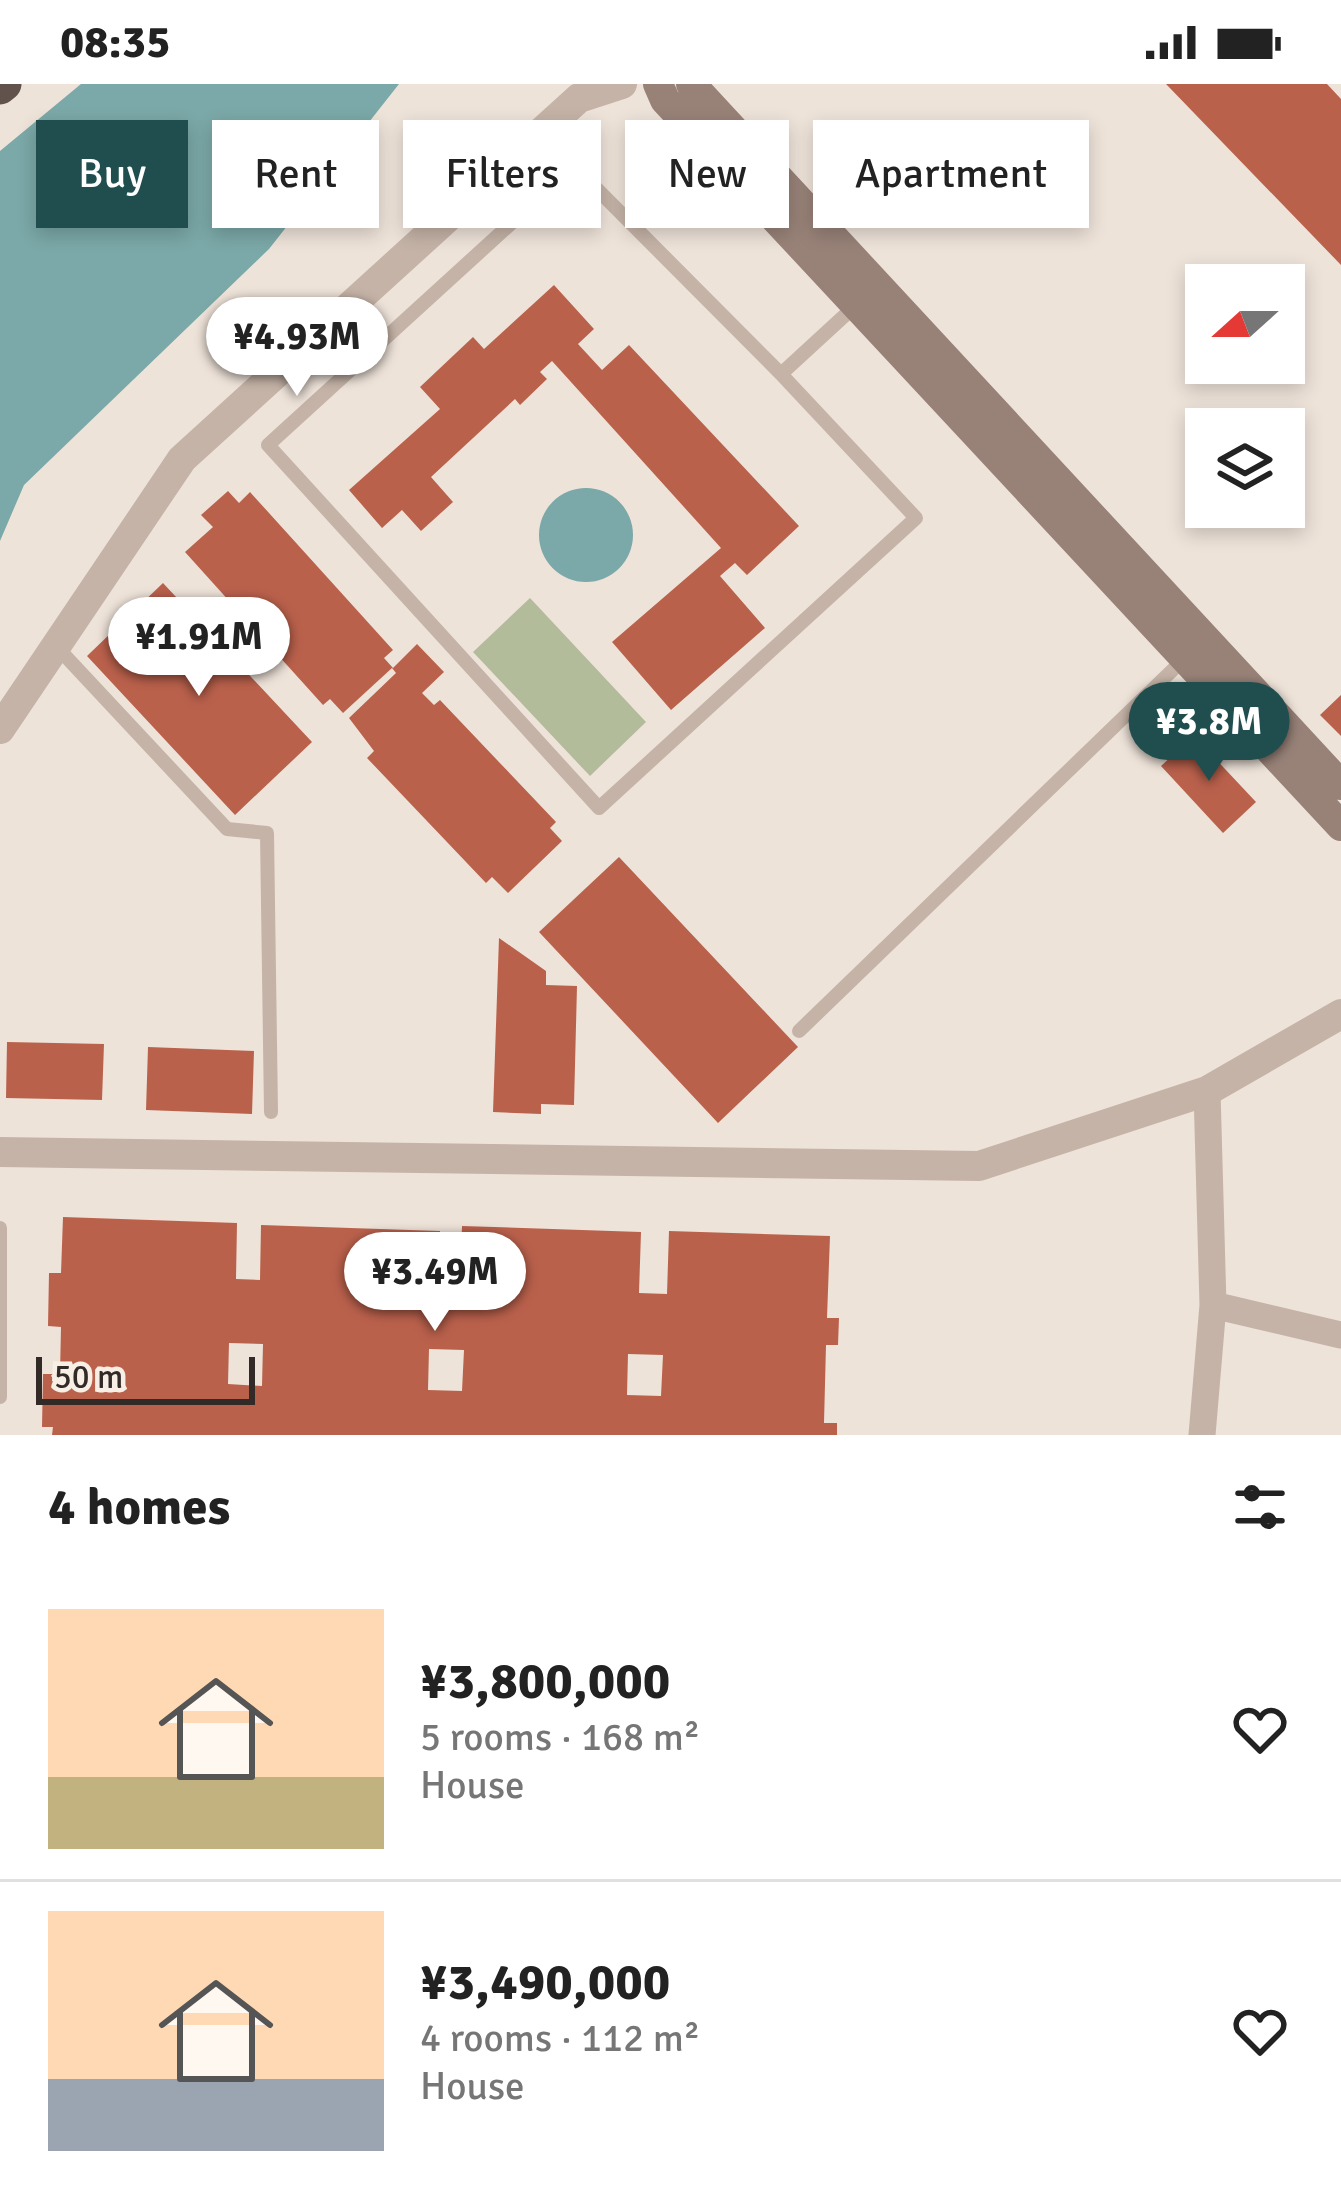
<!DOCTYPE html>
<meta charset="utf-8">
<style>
:root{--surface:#fff;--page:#f6f6f6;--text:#222;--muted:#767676;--line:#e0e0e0;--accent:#204e4f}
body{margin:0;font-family:Signika,sans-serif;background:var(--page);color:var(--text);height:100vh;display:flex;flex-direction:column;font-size:45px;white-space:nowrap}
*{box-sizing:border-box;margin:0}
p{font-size:39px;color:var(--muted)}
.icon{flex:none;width:66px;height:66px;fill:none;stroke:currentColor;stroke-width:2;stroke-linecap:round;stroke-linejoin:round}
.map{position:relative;height:1351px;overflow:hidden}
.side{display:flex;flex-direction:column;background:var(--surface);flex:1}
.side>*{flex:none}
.top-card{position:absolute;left:36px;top:36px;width:1269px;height:108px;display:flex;gap:24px}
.needle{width:78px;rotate:249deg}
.tools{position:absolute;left:1185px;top:180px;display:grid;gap:24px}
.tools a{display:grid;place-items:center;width:120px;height:120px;border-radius:0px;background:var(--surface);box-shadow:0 6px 18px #0003;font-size:60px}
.scale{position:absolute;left:36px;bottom:30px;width:219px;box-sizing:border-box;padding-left:12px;border:6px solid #322a27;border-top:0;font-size:33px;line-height:42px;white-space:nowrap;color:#322a27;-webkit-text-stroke:9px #f7eee5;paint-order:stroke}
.price{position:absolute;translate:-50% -102px;padding:0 27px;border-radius:42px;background:#fff;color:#222;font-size:39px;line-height:78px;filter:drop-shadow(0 3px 6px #0008)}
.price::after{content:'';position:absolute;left:50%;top:72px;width:36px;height:27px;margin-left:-18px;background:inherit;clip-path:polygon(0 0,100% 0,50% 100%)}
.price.active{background:var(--accent);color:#fff}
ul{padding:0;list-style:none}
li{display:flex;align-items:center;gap:36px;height:300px;padding:0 48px}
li+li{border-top:3px solid var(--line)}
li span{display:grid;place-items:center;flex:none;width:336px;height:240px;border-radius:0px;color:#555}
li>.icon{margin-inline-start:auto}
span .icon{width:144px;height:144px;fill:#fffc;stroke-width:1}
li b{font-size:51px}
h2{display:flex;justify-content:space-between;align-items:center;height:144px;padding:0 48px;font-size:51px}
.pill{padding:0 42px;border-radius:0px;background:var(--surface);box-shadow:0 6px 18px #0003;font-size:42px;line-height:108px}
.pill.active{background:var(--accent);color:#fff}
.status{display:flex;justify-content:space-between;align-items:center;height:84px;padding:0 60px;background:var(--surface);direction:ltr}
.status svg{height:33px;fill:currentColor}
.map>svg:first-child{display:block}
</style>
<div class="status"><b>08:35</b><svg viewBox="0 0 49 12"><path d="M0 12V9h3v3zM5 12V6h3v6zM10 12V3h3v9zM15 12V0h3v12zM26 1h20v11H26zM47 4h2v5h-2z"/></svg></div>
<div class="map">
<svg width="1341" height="1351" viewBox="0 0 1341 1351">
<rect width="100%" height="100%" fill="#eee3d9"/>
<path fill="#b2bc9b" d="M530 514 646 638 590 692 473 568Z"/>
<path fill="#7ba8a8" d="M81 0H399L269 165 24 401 0 457V67Z
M539 451a47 47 0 1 1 94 0a47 47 0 1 1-94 0Z"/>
<path fill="#ba614c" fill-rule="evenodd" d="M1166 0H1327L1341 15V181Z
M554 201 594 245 578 260 602 286 629 261 799 442 747 491 735 479 720 492 765 544 671 626 612 558 721 464 552 277 540 288 547 295 520 321 515 315 431 393 453 418 421 447 402 426 382 444 349 406 440 325 420 303 473 253 484 265Z
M228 407 239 419 250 408 393 566 384 574 393 584 417 560 444 588 422 609 434 621 440 616 556 738 550 744 562 757 508 809 492 793 486 799 367 674 374 667 349 634 396 589 392 584 343 629 330 615 323 621 185 468 213 443 201 431Z
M163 499 312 658 235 731 87 572Z
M1341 611V652L1320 631Z
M1194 652 1256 718 1223 749 1161 682Z
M619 773 798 963 718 1039 539 848Z
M499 854 546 887V901L577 902 574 1021 541 1020V1030L493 1028Z
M7 958 104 960 102 1016 6 1014Z
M148 963 254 967 252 1030 146 1026Z
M63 1133 237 1139 236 1195 260 1196 261 1141 440 1147 438 1199H460L462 1142 641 1148 639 1209 667 1210 669 1147 830 1152 827 1234H839L838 1261H826L824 1339H837V1351H52L53 1343H42L43 1290H60L61 1243 48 1242 49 1189H61ZM229 1259 263 1260 262 1302 228 1300ZM429 1265 464 1266 462 1307 428 1306ZM628 1270 663 1271 661 1312 627 1311Z"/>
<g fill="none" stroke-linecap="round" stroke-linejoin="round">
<path stroke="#c5b3a7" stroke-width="14" d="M781 290 916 434 599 724 268 361 574 82 781 290 855 222
M56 562 227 745 267 749 271 1028
M799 947 1183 576
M0 1144V1313"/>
<path stroke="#c5b3a7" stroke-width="27" d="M1207 1007 1213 1221 1341 1251
M1202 1351 1213 1221"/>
<path stroke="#c5b3a7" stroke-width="30" d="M0 645 182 375 579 14 622 0
M0 1068 979 1082 1207 1007 1341 930"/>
<path stroke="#988278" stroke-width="30" d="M658 0 665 16 1341 742
M691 0 1341 701"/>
<path stroke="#62524c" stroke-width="33" d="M0 4 5 0"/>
</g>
</svg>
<div class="tools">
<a><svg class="needle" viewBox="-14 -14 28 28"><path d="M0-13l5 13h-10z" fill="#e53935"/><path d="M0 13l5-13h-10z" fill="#767676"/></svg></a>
<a><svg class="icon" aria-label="layers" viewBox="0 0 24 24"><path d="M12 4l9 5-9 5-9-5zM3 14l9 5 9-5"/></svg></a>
</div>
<div class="scale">50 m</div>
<b class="price" style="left:297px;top:315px">¥4.93M</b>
<b class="price" style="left:199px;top:615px">¥1.91M</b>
<b class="price active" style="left:1209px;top:700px">¥3.8M</b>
<b class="price" style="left:435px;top:1250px">¥3.49M</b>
<div class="top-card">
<a class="pill active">Buy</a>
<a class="pill">Rent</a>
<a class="pill">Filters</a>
<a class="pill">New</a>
<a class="pill">Apartment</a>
</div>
</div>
<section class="side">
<h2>4 homes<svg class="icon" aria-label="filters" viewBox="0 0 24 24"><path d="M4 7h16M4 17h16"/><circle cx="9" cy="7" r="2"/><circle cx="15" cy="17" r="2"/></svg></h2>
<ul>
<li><span style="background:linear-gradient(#ffd9b3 70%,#c2b280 0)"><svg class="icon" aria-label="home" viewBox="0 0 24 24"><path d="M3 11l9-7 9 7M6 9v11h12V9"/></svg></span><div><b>¥3,800,000</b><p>5 rooms · 168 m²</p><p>House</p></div><svg class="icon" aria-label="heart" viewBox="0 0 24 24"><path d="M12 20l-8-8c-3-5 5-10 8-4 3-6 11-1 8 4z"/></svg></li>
<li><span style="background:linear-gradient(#ffd9b3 70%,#9aa5b1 0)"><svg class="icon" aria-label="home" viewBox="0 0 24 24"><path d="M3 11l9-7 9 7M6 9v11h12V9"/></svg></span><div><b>¥3,490,000</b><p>4 rooms · 112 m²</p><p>House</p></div><svg class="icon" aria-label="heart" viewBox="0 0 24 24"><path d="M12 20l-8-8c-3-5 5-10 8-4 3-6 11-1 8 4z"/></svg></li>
</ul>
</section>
